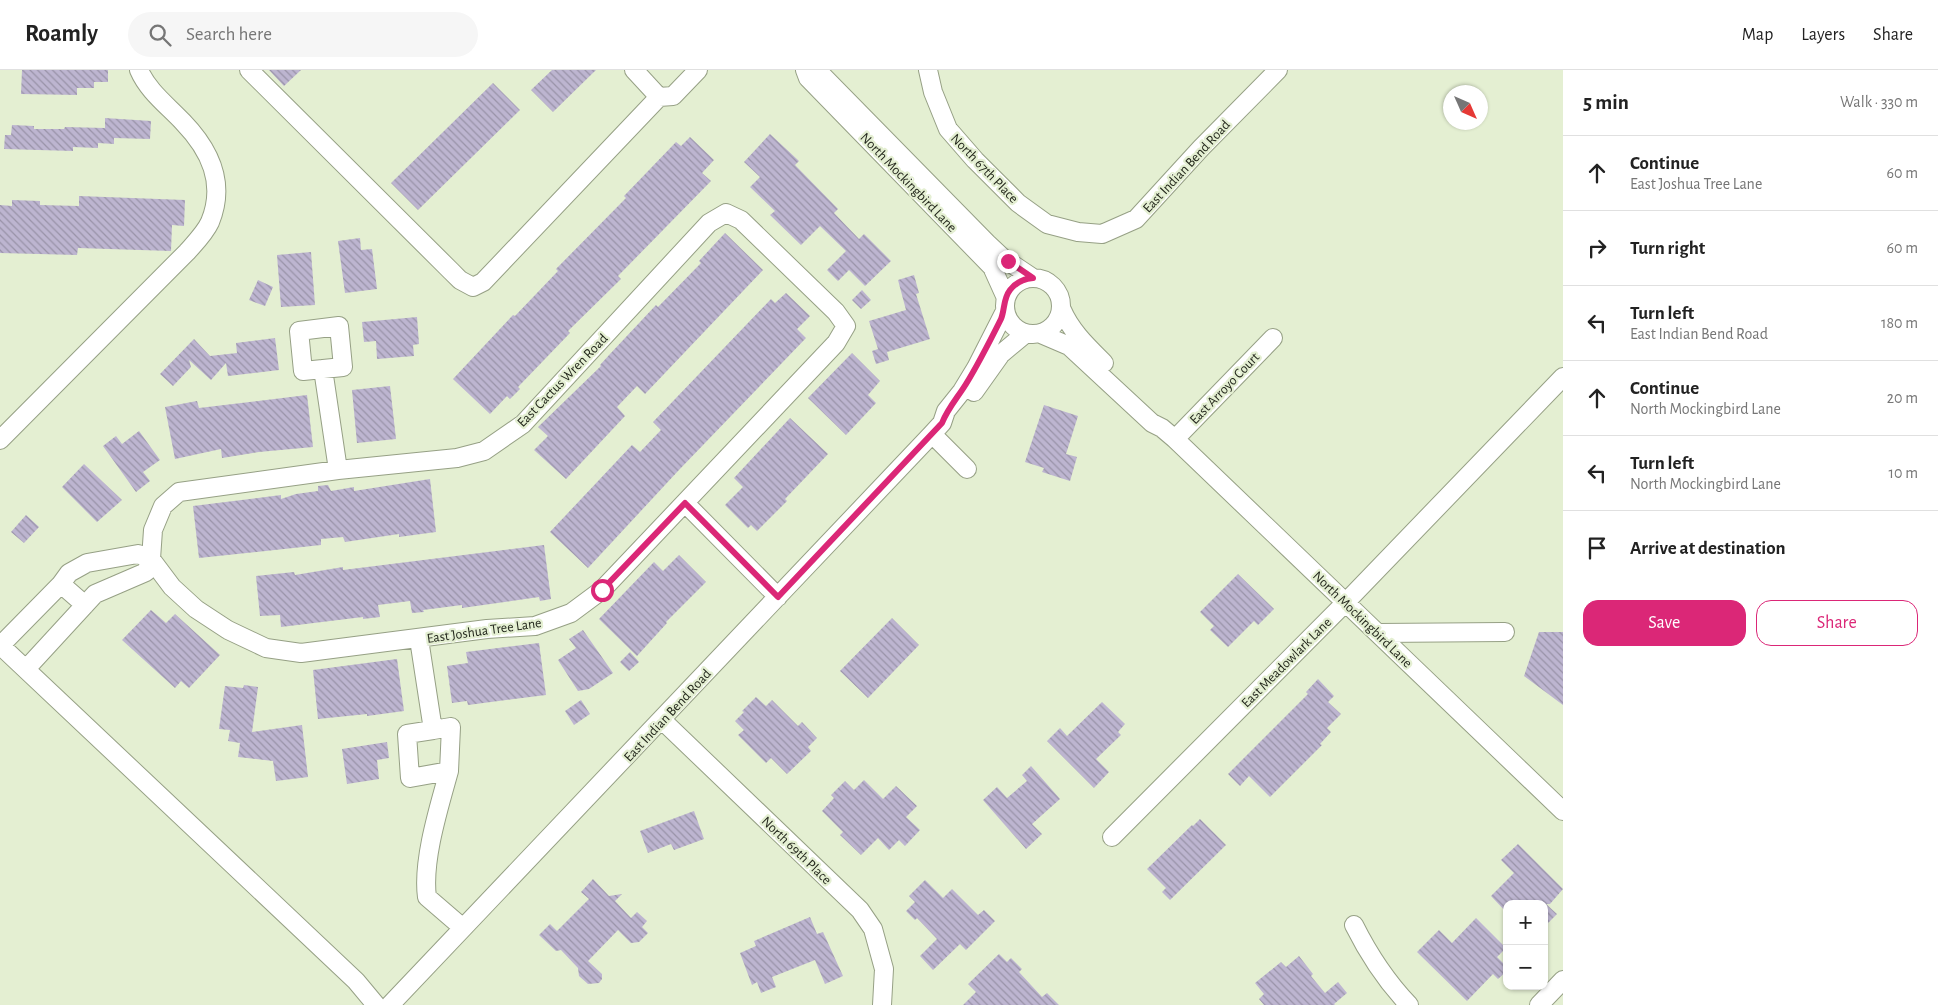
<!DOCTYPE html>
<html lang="en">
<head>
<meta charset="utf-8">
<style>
	body { margin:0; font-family:"Alegreya Sans",sans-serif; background:#f6f6f6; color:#222 }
	.controls { position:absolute; right:15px; bottom:15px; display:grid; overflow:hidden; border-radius:10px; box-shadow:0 1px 4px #0004 }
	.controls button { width:45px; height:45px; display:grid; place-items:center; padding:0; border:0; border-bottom:1px solid #e0e0e0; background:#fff; color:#222; font:25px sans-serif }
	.compass { position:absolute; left:1443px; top:15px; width:45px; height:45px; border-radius:50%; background:#fff; box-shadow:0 1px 4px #0004; rotate:135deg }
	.stop { position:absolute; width:15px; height:15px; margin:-11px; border:4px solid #db2777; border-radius:50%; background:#fff }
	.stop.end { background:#db2777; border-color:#fff; box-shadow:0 1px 5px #0008 }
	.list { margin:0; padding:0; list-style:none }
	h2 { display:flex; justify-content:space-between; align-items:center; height:65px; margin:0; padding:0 20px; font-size:21px }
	h2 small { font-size:16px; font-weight:400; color:#767676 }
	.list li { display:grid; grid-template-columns:32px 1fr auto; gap:15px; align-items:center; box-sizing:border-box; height:75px; padding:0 20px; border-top:1px solid #e0e0e0 }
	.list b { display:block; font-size:19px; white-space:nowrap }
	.list p { margin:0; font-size:16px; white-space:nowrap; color:#767676 }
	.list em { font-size:16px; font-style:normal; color:#767676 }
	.actions { display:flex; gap:10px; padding:15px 20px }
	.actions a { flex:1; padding:11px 0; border:1px solid #db2777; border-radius:15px; text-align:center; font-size:18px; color:#db2777 }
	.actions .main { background:#db2777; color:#fff }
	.icon { flex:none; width:28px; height:28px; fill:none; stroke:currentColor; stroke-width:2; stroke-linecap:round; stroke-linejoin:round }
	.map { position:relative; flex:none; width:1563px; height:935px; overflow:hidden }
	header { display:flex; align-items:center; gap:30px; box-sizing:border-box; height:70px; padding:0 25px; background:#fff; border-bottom:1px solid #e0e0e0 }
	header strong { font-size:24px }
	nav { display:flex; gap:28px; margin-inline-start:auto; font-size:18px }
	.search { width:350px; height:45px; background:#f6f6f6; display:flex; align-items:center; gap:12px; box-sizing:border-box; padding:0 18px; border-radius:28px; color:#767676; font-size:19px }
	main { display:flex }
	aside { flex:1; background:#fff }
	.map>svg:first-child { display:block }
	.building { fill:url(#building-back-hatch) }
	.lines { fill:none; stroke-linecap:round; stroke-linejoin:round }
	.minor-casing { stroke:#96a085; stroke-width:20 }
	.minor { stroke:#fff; stroke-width:18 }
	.route { stroke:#db2777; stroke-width:6 }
	.labels { text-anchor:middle; stroke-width:4.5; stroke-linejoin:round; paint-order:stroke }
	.street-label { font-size:14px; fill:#23271c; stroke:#e4efd2 }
</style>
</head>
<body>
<header>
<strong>Roamly</strong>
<div class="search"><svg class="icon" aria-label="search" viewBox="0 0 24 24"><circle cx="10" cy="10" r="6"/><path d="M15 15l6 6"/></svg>Search here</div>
<nav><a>Map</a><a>Layers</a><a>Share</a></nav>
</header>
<main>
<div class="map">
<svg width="1563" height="935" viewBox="0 0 1563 935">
	<defs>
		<pattern id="building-back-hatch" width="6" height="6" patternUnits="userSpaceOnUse" patternTransform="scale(1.25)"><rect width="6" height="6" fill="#bdb5d0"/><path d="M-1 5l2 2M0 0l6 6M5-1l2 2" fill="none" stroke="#9993a8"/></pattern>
	</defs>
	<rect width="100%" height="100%" fill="#e4efd2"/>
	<path class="building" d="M22,0H108V12H94V18H77V25L21,24Z
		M269,0H301L284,16Z
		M552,0H596L553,42L531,20Z
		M493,13L520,40L418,140L391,113Z
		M105,48L151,51L150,69L114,68V74L98,73V78L73,77V81L4,79L5,65H11L12,55L34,56V59H64L65,57L105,58Z
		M770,64L799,91L795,95L838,139L834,143L859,169L864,164L891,191L865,216L849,200L838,211L827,200L846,181L820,156L801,175L770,145L775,141L750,117L760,107L744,92Z
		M690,67L714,90L702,103L711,111L618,206L621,209L568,261L570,263L518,317L520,319L510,329L507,326L490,344L453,309L513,245L515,246L558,201L556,199L626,128L624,126L676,72L681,76Z
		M79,126L185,130L184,156L172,155L171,181L78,178L77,185L0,183V135L12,136V130L40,131V135L79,136Z
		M725,163L763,200L645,324L637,316L617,337L625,346L566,409L534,380L548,366L538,357L601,296L600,295L610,284L656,235L658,237L701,193L699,191Z
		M360,168L361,180L372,179L377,219L345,223L338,171Z
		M311,182L315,235L281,237L277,185Z
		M914,205L919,223L916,224L930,269L887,282L889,290L876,294L872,281L878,279L869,251L906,240L898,210Z
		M258,210L273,217L265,236L249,230Z
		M862,220L871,230L861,239L852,230Z
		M786,223L810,246L797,259L806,268L678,401L588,498L550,462L632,375L640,382L661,360L653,352L771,229L775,233Z
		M417,247L419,274L413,275L414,286L377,289L376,271L364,272L362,252Z
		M275,268L279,300L228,306L226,293L211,310L189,290L191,297L173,316L160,304L194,269L210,286L237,283L236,273Z
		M852,283L880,311L868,325L876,333L846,365L808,328Z
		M390,316L396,369L357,373L352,320Z
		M307,325L313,377L259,382L222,388L221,379L175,389L165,337L197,331L199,338Z
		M1044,335L1078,346L1066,384L1077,387L1070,411L1042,402L1044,398L1025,392Z
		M790,348L828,384L785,429L787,431L757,461L751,455L748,458L725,435L743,417L734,408Z
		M139,361L160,390L143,402L150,411L136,422L103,376L116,366L122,374Z
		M84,394L122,430L97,452L62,417Z
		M430,409L436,462L399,467V464L345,472L343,467L321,469V475L199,488L193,436L281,425V429L296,424L318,421V416L328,415L331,421L354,417V421Z
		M26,445L39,457L24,473L11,462Z
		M544,475L551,529L540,531L539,527L462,538V535L423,540L424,542L412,543L410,531L378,535L380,547L363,549V547L281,557L280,545L260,546L256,506L294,502L295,505L343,497V500Z
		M679,485L706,512L666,552L667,553L637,586L599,549L654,492L663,501Z
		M1238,504L1274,539L1258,555L1254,551L1228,577L1210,560L1214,556L1200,542Z
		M151,540L166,553L175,544L220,585L189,618L181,611L175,618L122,570Z
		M892,548L919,575L868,628L840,601Z
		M583,560L613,603L589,619L578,621L558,590L576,578L569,569Z
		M1539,562H1563V635L1524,606Z
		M539,573L546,625L468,635L467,631L452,633L447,596L468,593L466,582Z
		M630,582L639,592L629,601L620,592Z
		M397,589L404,641L367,646V644L318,649L313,600Z
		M1318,609L1334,626L1328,632L1341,644L1327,658L1331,662L1320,674L1322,675L1270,727L1249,706L1240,716L1228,704L1308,624L1306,622Z
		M244,615L258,617L252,662L302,655L308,707L276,711L273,691L238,687L240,673L228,671L230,660L219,659L225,616L243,618Z
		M756,627L766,636L772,630L798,656L802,652L817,668L808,677L811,681L787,704L771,688L766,693L738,665L744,660L735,651L744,642L742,641Z
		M581,630L590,644L574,655L565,641Z
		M1102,632L1125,654L1118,662L1121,665L1096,689L1109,702L1094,718L1047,671L1060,658L1067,666Z
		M387,672L389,688L377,690L379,709L347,714L342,679Z
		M1031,696L1060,729L1032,754L1042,764L1026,779L983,730L997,717L1007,728L1027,711L1022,705Z
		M864,710L883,729L896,716L917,736L906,747L920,760L905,776L899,770L889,780L878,768L861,785L840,765L843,762L822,741L834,728L831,725L845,711L854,720Z
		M694,741L704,769L674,780L671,774L648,783L640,761Z
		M1200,749L1226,775L1170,830L1162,822L1166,818L1147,799L1192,755L1193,756Z
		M1518,774L1563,819L1550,834H1546L1557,844L1544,857V834H1507V843L1491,826L1514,803L1501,790Z
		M593,809L609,826L622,824L615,831L631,848L637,842L647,851L642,857L648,863L639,872L631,873L618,860L588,891L602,904V909L599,913L588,914L579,906L578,898L561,880L556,881L539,865L550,854L557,861L589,829L581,822Z
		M925,810L943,828L952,819L978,845L984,840L995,851L966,880L960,874L933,900L920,886L937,869L917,848L915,850L906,841L915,832L909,826Z
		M810,847L817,864L823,862L843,906L825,914L815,890L772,907L776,917L761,923L757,912L752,915L740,883L756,876L754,871Z
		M1476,848L1506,878L1497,887L1507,897V901L1498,909L1493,904L1467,931L1417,882L1439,860L1452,873Z
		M999,884L1007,892L1011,888L1022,899L1019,902L1042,927L1047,923L1059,935H963L976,922L968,914Z
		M1299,886L1313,904L1311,906L1325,923L1338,912L1347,923L1334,934L1335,935H1264L1259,929L1264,924L1255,913L1281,892L1286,897Z"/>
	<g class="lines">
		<g class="minor-casing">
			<path id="minor" d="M249,0L451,201L460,210L473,217L483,212L659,27L634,0
				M805,0L808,8L992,197L1006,228
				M817,0L987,173L1003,188L1033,208
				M928,0L933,22L948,59L975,90L1018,133L1047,154L1078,162L1102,164L1136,149L1201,78L1278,0
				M659,27L673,26L698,0
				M726,143L741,150L836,242L846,256L836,273L602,520L571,543L535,556L487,559L301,583L266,578L228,560L196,539L172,517L151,489L153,460L163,436L179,422L338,400L457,388L484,381L523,354L709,153Z
				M1005 236a28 28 0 1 1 56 0a28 28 0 1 1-56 0Z
				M1062,240C1071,261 1087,276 1104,293
				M339,256L343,297L303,301L299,261Z
				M1041,264L1069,276L1152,353L1162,358L1175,369L1563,741
				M323,299L338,400
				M974,322L1001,284L1025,264
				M932,364L967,399
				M1175,369L1273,268
				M0,370L187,182C195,173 205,163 210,152C226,113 210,80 183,52C167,35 148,21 139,0
				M685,433L778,527
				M61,514L85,535
				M1378,563L1505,562
				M419,569L433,660L407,664L410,708L449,701L451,657L433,660
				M0,575L356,911L376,935
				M1,575L61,514L69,503L87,493L138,484L151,489L146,502L95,524L26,599
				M662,650L860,840L873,859L884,899L882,935
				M449,701C439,737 422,791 427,827L463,858
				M1112,767L1346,532L1563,307
				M1354,855C1369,885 1386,911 1409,935
				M390,935L932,364L942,353L946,341L962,321L976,298L1005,241
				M1539,935L1563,910"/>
		</g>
		<use href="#minor" class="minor"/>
	</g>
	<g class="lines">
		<path class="route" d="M602,520L685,433L778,527L942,353C948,338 958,327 966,314C979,293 990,271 1001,249C1005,239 1003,229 1010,220C1016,212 1023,209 1033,208L1008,191"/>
	</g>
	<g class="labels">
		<g class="street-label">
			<text transform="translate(1186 96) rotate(-47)" y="5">East Indian Bend Road</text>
			<text transform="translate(985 98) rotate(46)" y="5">North 67th Place</text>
			<text transform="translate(909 112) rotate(46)" y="5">North Mockingbird Lane</text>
			<text transform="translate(562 310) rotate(-46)" y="5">East Cactus Wren Road</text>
			<text transform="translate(1224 318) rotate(-46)" y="5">East Arroyo Court</text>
			<text transform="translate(1363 549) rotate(44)" y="5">North Mockingbird Lane</text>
			<text transform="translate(484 560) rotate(-8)" y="5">East Joshua Tree Lane</text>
			<text transform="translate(1286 592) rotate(-45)" y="5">East Meadowlark Lane</text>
			<text transform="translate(667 645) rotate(-47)" y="5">East Indian Bend Road</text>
			<text transform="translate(797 780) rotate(44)" y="5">North 69th Place</text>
		</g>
	</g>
</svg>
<div class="controls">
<button>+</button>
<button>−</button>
</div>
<svg class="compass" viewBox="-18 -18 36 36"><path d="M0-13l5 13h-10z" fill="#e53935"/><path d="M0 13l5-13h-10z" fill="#767676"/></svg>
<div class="stop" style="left:602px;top:520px"></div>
<div class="stop end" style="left:1008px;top:191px"></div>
</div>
<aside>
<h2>5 min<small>Walk · 330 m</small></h2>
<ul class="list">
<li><svg class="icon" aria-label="ahead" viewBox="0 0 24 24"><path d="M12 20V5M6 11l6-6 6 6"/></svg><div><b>Continue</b><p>East Joshua Tree Lane</p></div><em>60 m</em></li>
<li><svg class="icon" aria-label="right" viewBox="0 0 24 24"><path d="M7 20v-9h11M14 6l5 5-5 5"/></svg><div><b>Turn right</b></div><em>60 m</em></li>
<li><svg class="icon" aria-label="left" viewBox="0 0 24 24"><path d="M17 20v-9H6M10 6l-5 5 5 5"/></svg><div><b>Turn left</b><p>East Indian Bend Road</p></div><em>180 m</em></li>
<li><svg class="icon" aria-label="ahead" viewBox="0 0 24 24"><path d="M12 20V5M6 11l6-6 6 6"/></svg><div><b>Continue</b><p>North Mockingbird Lane</p></div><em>20 m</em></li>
<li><svg class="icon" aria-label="left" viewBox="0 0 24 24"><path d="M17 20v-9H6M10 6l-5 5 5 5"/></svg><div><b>Turn left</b><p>North Mockingbird Lane</p></div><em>10 m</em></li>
<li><svg class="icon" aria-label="arrive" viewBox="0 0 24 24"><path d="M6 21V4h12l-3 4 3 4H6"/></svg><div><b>Arrive at destination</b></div></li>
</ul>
<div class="actions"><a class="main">Save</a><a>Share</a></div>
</aside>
</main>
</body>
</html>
